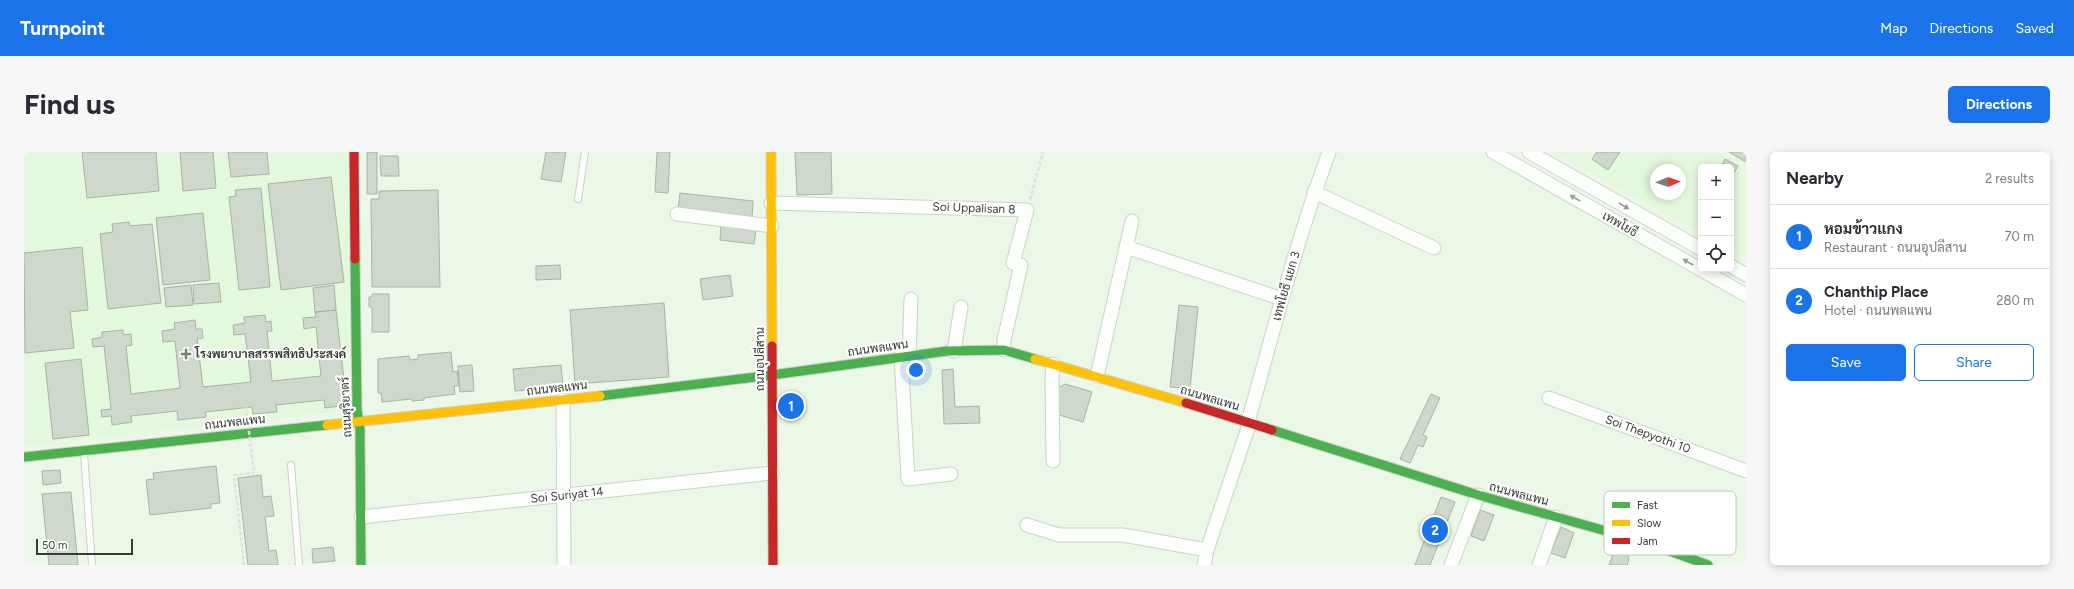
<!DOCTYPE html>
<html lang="en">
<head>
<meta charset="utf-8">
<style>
	body { margin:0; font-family:Figtree,Sarabun,sans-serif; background:#f7f7f7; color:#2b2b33 }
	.controls { position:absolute; right:12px; top:12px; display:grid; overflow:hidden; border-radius:6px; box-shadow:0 2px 10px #0003 }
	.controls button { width:36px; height:36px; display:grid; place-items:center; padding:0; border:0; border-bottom:1px solid #e1e1e2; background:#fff; color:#2b2b33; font:20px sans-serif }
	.compass { position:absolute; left:1626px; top:12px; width:36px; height:36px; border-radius:50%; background:#fff; box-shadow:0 2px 10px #0003; rotate:88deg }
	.scale { position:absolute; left:12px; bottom:10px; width:97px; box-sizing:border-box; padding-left:4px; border:2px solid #353d32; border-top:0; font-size:11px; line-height:14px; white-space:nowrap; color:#353d32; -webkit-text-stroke:3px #fff; paint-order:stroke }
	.you { position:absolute; left:892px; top:218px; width:14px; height:14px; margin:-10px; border:3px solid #fff; border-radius:50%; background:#1a73e8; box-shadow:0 0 0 6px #1a73e833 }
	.badge { display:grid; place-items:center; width:26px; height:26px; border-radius:50%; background:#1a73e8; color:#fff; font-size:13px; font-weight:700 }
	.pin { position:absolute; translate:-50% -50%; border:2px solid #fff; box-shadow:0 1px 4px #0006 }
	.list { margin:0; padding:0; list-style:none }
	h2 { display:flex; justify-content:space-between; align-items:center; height:52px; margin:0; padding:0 16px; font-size:17px }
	h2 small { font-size:13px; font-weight:400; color:#7c7c81 }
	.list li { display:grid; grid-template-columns:26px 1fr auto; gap:12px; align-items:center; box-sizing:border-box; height:64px; padding:0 16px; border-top:1px solid #e1e1e2 }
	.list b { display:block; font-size:15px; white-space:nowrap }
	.list p { margin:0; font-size:13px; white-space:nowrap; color:#7c7c81 }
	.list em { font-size:13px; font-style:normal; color:#7c7c81 }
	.actions { display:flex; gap:8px; padding:12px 16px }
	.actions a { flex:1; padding:9px 0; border:1px solid #1a73e8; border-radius:6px; text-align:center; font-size:14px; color:#1a73e8 }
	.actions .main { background:#1a73e8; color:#fff }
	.icon { flex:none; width:22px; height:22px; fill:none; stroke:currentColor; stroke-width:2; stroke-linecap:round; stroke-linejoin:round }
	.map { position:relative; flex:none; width:1722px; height:413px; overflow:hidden; border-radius:6px }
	header { display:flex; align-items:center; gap:24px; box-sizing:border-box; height:56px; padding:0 20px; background:#1a73e8; color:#fff }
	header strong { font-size:19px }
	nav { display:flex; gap:22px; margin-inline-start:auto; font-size:14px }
	.intro { display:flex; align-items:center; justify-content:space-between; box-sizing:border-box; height:96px; padding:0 24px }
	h1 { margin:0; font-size:28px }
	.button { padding:10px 18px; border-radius:6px; background:#1a73e8; color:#fff; font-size:14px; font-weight:700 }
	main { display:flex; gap:24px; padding:0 24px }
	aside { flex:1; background:#fff; border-radius:6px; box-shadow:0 2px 10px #0003 }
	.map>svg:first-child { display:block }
	.built { fill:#e4f8dd; fill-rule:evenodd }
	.building { fill:#cfd8cc; stroke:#a9b3a6 }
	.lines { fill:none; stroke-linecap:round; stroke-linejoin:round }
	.lane-casing { stroke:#cad3c7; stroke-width:8 }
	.street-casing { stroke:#cad3c7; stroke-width:15 }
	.fast-casing { stroke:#cad3c7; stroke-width:11 }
	.slow-casing { stroke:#cad3c7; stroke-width:11 }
	.jam-casing { stroke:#cad3c7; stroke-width:11 }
	.path { stroke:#dee2de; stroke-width:2.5; stroke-dasharray:4 2; stroke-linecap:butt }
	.lane { stroke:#fcfefb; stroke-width:6 }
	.street { stroke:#fcfefb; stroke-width:13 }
	.fast { stroke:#4caf50; stroke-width:9 }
	.slow { stroke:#ffc107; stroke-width:9 }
	.jam { stroke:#c62828; stroke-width:9 }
	.path-bridge { stroke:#dee2de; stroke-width:2.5; stroke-dasharray:4 2; stroke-linecap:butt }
	.oneway { fill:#989e96 }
	.poi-dot { fill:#757e71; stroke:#fff; stroke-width:1.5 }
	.labels { text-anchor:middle; stroke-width:4; stroke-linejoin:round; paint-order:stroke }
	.street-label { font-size:12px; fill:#353d32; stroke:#fff }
	.poi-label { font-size:12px; font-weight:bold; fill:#353d32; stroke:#fff; text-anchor:start }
	.key { fill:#fff; stroke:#c2c5c2; stroke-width:1 }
	.key-label { font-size:11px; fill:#353d32 }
</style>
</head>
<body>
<header>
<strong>Turnpoint</strong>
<nav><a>Map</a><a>Directions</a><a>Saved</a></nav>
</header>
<div class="intro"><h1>Find us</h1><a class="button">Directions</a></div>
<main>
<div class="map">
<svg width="1722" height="413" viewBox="0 0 1722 413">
	<rect width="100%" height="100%" fill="#ecf8e7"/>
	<path class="built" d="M0,0H323L325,258L0,293Z
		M1529,0H1722V107L1707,99V15H1677V82ZM1632,18H1656V42H1632Z"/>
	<path class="building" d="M58,0H132L135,39L63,46Z
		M156,0H189L192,36L159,39Z
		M204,0H243L245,22L207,25Z
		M343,0H353V42H343Z
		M522,0H542L537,30L517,27Z
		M633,0H646L644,41L631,40Z
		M771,0H807L808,42L773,43Z
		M1573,0H1596L1584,18L1568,7Z
		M1705,0H1722V10Z
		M356,4H374L375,24H357Z
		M1701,7L1714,14L1707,26V15H1697Z
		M307,25L320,130L257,138L244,32Z
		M237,36L246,135L215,138L205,45L212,44L211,38Z
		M414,38L416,135H348L347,47H355V39Z
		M656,41L729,49L728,67L654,58Z
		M179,61L186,128L139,133L132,66Z
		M105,70L106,74L128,72L137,151L84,157L76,82L89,80L88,72Z
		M697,72L732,77L730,92L696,88Z
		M58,95L64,158L46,160L50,196L1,201L0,101Z
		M536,113L537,127L512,128V114Z
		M706,123L709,144L679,148L676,127Z
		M195,131L197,150L170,152L169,133Z
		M167,133L169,153L142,155L140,136Z
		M310,133L312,158L291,160L289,136Z
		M348,142H365V180H348V155H345V145H348Z
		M640,151L645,225L551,232L546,158Z
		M1155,153L1174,155L1166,237L1146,235Z
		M312,158L323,253L301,256L300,248L252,253L253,260L229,262L228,255L181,260L182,265L154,268L153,259L107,264L108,270L88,273L87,264L78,265L77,258L87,257L80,194L69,195L68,187L78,185V180L99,178V183L107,182L108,193L102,194L107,242L156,236L151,189L139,190L138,179L151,177L150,171L171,168L172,177H178L179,186L173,187L179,235L227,230L221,182L210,183L209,173L221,171L220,165L241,163L242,170L247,169L248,179H243L248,229L297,224L292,175L280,177L279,166L292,165L291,160Z
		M427,200L429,220L433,219L435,234H430L431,242L400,246V248L388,249V247L358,250L357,241H354V207L385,204L386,208L394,207V203Z
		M57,207L65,283L29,287L21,211Z
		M448,213L450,239L436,240L434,214Z
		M537,213L539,235L491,239L489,217Z
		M929,217L931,255L955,254L956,271L920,272L918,218Z
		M1041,232L1068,240L1059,270L1035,263L1034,236Z
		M1407,242L1416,246L1399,283L1403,285L1399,295L1394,293L1386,311L1376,307Z
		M192,314L196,351L187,352V356L126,363L122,328L130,327L129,321Z
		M36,318L37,331L19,333L18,319Z
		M237,323L239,345L247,344L250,364L241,365L245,399L252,398L254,413H224L214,326Z
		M47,340L54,413H25L18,342Z
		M1417,345L1431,350L1406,413H1391Z
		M1456,358L1470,363L1460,389L1447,384Z
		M1537,375L1550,381L1541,406L1527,401Z
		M309,395L311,409L289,411L288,397Z
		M1591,397L1603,401L1605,407L1603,413H1585Z"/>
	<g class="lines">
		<g class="lane-casing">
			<path id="lane" d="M554,47L561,0
				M60,301L68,413
				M267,313L275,413"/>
		</g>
		<g class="street-casing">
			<path id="street" d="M1469,0L1722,143
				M1505,0L1677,97
				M1290,40L1410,96
				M747,51L1003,58L989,111L997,113L980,188V198
				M653,62L748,74
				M1102,95L1258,147
				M1707,114L1722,123
				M930,199L937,155
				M885,203L887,147
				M877,204L884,327L927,322
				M1073,224L1108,69
				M1525,246L1722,319
				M539,248L540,413
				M1224,270C1249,179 1273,88 1305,0
				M1029,309L1028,224L1029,212
				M337,365L748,321
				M1003,373L1035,383H1099L1183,398
				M1180,413L1183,398L1226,270
				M1427,413L1454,343
				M1515,413L1532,365"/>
		</g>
		<g class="fast-casing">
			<path id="fast" d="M331,107L333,258L336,277L337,413
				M576,244L748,223L923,199L980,198L1011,207
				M1248,278L1454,343L1621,390L1684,413
				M0,305L303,273"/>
		</g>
		<g class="slow-casing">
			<path id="slow" d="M747,0L748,194
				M1011,207L1162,251
				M303,273L576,244"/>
		</g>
		<g class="jam-casing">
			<path id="jam" d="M330,0L331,107
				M748,194L749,413
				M1162,251L1248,278"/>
		</g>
		<path class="path" d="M1006,48L1019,0
			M220,413L210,323L230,321"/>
		<use href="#lane" class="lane"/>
		<use href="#street" class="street"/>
		<use href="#fast" class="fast"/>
		<use href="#slow" class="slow"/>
		<use href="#jam" class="jam"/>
		<path class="path-bridge" d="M222,255L230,321"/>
	</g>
	<defs><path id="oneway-solid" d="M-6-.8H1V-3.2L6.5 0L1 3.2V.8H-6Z"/></defs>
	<g class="oneway">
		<use href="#oneway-solid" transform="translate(1551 46) rotate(-150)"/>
		<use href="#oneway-solid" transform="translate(1600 54) rotate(30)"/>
		<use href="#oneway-solid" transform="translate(1664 110) rotate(-150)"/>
	</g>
	<path class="poi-dot" d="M160 196h4v4h4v4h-4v4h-4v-4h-4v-4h4z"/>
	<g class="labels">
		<g class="street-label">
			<text transform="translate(950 56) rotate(2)" y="4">Soi Uppalisan 8</text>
			<text transform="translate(1596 72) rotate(30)" y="4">เทพโยธี</text>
			<text transform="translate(1262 134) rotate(-74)" y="4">เทพโยธี แยก 3</text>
			<text transform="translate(854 196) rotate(-8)" y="4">ถนนพลแพน</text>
			<text transform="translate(736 207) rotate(-90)" y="4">ถนนอุปลีสาน</text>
			<text transform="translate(533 236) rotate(-6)" y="4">ถนนพลแพน</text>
			<text transform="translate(1186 246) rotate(17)" y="4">ถนนพลแพน</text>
			<text transform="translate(322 255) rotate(-93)" y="4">ถนนสุริยาตร์</text>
			<text transform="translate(211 270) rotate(-6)" y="4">ถนนพลแพน</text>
			<text transform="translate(1624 282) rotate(20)" y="4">Soi Thepyothi 10</text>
			<text transform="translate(1495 342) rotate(15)" y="4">ถนนพลแพน</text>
			<text transform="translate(543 343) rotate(-6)" y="4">Soi Suriyat 14</text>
		</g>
		<g class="poi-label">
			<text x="171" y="206">โรงพยาบาลสรรพสิทธิประสงค์</text>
		</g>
	</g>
	<rect x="1580" y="339" width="132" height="64" rx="6" class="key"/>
	<rect x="1588" y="350" width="18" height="6" fill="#4caf50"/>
	<rect x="1588" y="368" width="18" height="6" fill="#ffc107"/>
	<rect x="1588" y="386" width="18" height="6" fill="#c62828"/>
	<g class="key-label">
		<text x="1613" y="357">Fast</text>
		<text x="1613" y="375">Slow</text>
		<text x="1613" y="393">Jam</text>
	</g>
</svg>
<div class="controls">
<button>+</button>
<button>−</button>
<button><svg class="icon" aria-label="locate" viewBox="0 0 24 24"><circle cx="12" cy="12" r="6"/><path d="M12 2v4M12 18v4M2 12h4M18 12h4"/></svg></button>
</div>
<svg class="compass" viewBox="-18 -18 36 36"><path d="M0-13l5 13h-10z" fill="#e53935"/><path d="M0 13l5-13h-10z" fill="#7c7c81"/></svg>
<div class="scale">50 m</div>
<div class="you"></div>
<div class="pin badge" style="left:767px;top:254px">1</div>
<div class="pin badge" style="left:1411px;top:378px">2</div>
</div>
<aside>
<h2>Nearby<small>2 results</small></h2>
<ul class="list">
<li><span class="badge">1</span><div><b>หอมข้าวแกง</b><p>Restaurant · ถนนอุปลีสาน</p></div><em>70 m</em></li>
<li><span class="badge">2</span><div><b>Chanthip Place</b><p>Hotel · ถนนพลแพน</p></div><em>280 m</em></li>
</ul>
<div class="actions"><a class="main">Save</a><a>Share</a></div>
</aside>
</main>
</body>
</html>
